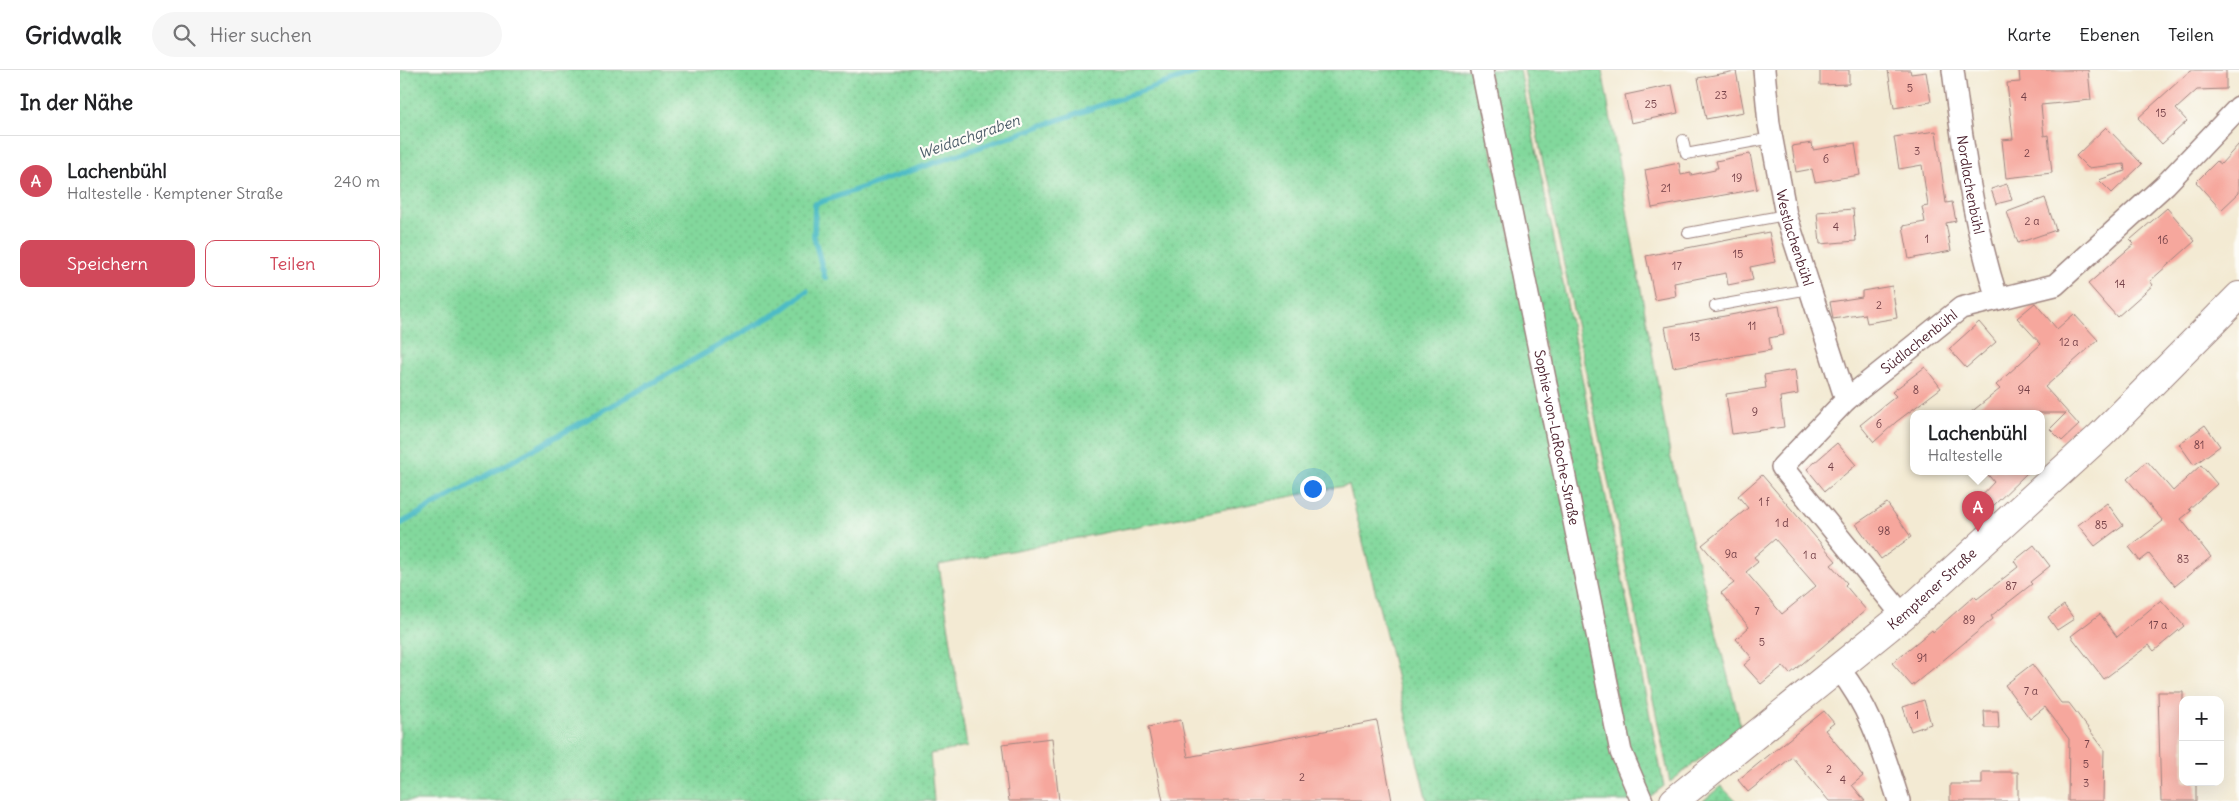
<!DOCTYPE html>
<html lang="de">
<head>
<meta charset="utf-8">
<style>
	body { margin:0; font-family:Delius,sans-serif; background:#f6f6f6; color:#202124 }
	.controls { position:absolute; right:15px; bottom:15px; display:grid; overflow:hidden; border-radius:10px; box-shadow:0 5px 20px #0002 }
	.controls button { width:45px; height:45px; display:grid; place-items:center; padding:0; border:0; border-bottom:1px solid #e0e0e0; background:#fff; color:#202124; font:25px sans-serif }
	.you { position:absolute; left:912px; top:418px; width:18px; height:18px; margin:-12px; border:4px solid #fff; border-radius:50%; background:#1a73e8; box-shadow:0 0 0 8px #1a73e833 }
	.badge { display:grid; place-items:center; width:32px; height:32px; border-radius:50%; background:#d1495b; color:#fff; font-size:16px; font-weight:700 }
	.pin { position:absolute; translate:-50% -41px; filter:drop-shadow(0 1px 2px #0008) }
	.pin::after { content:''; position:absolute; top:26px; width:18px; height:15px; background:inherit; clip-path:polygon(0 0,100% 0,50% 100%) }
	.popup { position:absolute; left:1510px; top:340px; width:135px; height:65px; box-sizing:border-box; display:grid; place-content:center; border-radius:10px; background:#fff; filter:drop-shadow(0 1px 4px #0005); font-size:16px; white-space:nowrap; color:#757577 }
	.popup b { font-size:19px; color:#202124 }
	.popup::after { content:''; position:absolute; left:50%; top:100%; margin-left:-10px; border:10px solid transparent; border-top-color:#fff }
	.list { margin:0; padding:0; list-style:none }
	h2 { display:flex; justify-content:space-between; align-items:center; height:65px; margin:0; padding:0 20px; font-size:21px }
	h2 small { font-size:16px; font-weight:400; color:#757577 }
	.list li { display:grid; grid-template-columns:32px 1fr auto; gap:15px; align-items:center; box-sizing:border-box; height:90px; padding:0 20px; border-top:1px solid #e0e0e0 }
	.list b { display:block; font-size:19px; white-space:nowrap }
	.list p { margin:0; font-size:16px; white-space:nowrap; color:#757577 }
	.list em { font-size:16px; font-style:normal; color:#757577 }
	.actions { display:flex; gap:10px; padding:15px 20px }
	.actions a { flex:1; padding:11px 0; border:1px solid #d1495b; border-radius:10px; text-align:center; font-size:18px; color:#d1495b }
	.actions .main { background:#d1495b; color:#fff }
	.icon { flex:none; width:28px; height:28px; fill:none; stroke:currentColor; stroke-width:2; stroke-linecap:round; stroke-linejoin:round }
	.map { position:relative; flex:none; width:1839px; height:731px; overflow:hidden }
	header { display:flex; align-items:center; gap:30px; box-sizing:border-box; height:70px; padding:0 25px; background:#fff; border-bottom:1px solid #e0e0e0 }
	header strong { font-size:24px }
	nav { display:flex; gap:28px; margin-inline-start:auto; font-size:18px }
	.search { width:350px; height:45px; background:#f6f6f6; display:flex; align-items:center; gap:12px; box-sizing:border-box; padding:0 18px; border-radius:28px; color:#757577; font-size:19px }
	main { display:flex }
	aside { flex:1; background:#fff }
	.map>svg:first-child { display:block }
	.grass { fill:url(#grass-dots); stroke:#667c64 }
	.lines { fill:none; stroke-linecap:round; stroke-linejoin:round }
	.stream { stroke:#4ebbc6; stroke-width:5.5 }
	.building { fill:#f6a79d; fill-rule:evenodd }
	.lane-casing { stroke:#9e847f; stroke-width:12 }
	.street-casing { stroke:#9e847f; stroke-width:24 }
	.secondary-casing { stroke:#9e847f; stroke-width:30 }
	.lane { stroke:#fff; stroke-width:10 }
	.street { stroke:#fff; stroke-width:21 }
	.secondary { stroke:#fff; stroke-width:28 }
	.labels { text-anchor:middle; stroke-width:4.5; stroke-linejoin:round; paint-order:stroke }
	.number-label { font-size:11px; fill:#754148 }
	.street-label { font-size:14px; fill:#4a1f2b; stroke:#fdfcf7 }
	.water-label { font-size:15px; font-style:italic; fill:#4c5d69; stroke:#fdfcf7 }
</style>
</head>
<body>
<header>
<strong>Gridwalk</strong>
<div class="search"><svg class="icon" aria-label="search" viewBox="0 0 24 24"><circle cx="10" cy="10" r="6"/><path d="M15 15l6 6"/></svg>Hier suchen</div>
<nav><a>Karte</a><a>Ebenen</a><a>Teilen</a></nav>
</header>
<main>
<aside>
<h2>In der Nähe<small></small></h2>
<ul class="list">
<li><span class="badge">A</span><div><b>Lachenbühl</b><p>Haltestelle · Kemptener Straße</p></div><em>240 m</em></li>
</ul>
<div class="actions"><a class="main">Speichern</a><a>Teilen</a></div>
</aside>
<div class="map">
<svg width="1839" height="731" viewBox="0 0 1839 731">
	<defs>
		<pattern id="grass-dots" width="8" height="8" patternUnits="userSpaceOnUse" patternTransform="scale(1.25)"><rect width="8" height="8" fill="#82d89c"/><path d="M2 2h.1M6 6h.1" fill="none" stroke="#72b987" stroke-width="1.8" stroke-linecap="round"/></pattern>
	</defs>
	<rect width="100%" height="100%" fill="#fdfcf7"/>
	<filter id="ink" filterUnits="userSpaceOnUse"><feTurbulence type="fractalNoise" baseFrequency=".02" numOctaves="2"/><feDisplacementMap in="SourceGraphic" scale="10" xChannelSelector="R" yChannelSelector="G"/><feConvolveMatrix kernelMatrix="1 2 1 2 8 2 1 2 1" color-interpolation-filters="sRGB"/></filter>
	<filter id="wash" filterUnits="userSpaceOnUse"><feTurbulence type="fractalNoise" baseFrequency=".0096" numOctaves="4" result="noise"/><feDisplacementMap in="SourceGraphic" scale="20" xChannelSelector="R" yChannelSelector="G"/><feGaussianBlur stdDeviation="1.12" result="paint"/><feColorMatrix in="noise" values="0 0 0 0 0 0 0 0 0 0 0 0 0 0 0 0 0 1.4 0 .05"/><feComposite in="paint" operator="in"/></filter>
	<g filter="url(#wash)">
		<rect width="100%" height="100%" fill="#f3ead3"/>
		<path class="grass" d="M0,0H1074L1235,731H1027L949,415L539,495L567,677L530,684L534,731H0Z
			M1088,0H1120L1264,716L1247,729L1227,681Z
			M1124,0H1202L1271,389L1341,657L1270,712Z
			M1321,716L1336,731H1303Z"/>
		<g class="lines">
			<path class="stream" d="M425,208L414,167L415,134L803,0
				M0,454L379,242L407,221"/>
		</g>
		<g id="blocks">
			<path class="building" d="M1420,0H1449V14L1420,15Z
				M1488,0H1510L1511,4L1526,2L1531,32L1494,38Z
				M1619,0H1688L1691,30L1641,35L1644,66L1648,65L1652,103L1606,108L1602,70L1613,69L1607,13L1620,12Z
				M1791,0H1826V19L1797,20L1776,39L1787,51L1762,74L1738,48Z
				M1336,1L1344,42L1306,49L1298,8Z
				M1272,15L1278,43L1231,53L1225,25Z
				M1706,57L1742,94L1712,123L1699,110L1725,101L1724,94L1688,98L1676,86Z
				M1536,61L1546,133L1552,132L1556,151L1546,153L1551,181L1509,189L1503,156L1525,152L1522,137L1528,136L1522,95L1499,99L1494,67Z
				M1412,73L1413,80L1455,73L1460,105L1415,112L1412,99L1396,102L1392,76Z
				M1839,74V123L1821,140L1796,112L1817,91L1821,94Z
				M1350,84L1357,119L1252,138L1245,100L1279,93L1281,105L1291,103V105L1315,100V98H1318L1316,91Z
				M1607,114L1612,130L1596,134L1591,119Z
				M1645,128L1656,160L1618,173L1607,142Z
				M1767,138L1795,171L1750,211L1753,215L1717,247L1688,214L1734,174L1730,170Z
				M1453,139L1456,171L1420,174L1417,142Z
				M1369,162L1375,192L1350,197L1353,210L1328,215L1326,203L1274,213L1276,226L1255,230L1246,186Z
				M1492,216L1497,248L1467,253L1465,244L1433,249L1430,232L1462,227V221Z
				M1635,233L1657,259L1674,244L1698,270L1645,317L1679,355L1662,371L1650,359L1666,343H1570L1600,319L1596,315L1641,274L1617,248Z
				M1379,236L1384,265L1369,268L1371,280L1273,297L1265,257Z
				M1579,252L1596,272L1566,298L1549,279Z
				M1525,297L1541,318L1496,352L1474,372L1460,355L1496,326L1492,322Z
				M1395,300L1398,324L1380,327L1384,357L1332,364L1326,324L1366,318L1364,305Z
				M1805,355L1820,376L1794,395L1779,374Z
				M1437,373L1456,395L1425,421L1407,399Z
				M1747,391L1773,421L1801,395L1817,414L1789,439L1791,441L1781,449L1811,487L1775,516L1749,484L1740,491L1729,477L1763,451L1727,409Z
				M1585,401H1629L1591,438L1580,427L1594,412Z
				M1362,405L1436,491L1431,495L1447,513L1445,515L1466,540L1390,604L1383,596L1361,614L1344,595L1352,588L1336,569L1349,557L1321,523L1334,513L1302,475L1348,438L1338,426ZM1375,469L1416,516L1382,544L1346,502L1358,492L1354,487Z
				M1487,433L1511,467L1481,489L1456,454Z
				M1707,433L1723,455L1695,476L1678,455Z
				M1634,475L1650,496L1630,512L1632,514L1591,546L1593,549L1512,616L1492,593L1532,560L1533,562L1574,526L1577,529L1618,497L1614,491Z
				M1761,530L1784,556L1754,581L1749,575L1704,609L1671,566L1700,544L1717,567Z
				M1664,535L1674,549L1657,560L1648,547Z
				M1632,594L1661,633H1669L1704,679L1703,731H1668L1669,669L1645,637L1630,649L1605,615Z
				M1758,622H1783V712H1796V731H1761Z
				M1524,630L1531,654L1511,661L1503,637Z
				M1424,641L1434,653L1425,660L1463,706L1452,715L1465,731H1429L1392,687L1348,722L1338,710Z
				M1584,641H1598L1599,658H1585Z
				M781,650L788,687L977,651L992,731H763L748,657Z
				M652,668L659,731H609L602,674Z
				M1582,702H1618V731H1550V714H1582Z"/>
		</g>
	</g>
	<g filter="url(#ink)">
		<use href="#blocks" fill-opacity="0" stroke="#9e847f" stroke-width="1"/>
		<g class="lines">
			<g class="lane-casing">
				<path id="lane" d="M1283,70L1286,84L1372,68
					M1288,163L1386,145
					M1315,236L1409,219"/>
			</g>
			<g class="street-casing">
				<g id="street">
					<path id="s1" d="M1082,0L1221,682L1242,731"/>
					<path id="s2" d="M1364,0L1369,54L1386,145L1446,330"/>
					<path id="s3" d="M1553,0C1563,77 1573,154 1597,228"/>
					<path id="s4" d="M1505,544L1495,536L1382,397L1446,330L1561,238L1655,215L1766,114L1839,37"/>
					<path d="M1439,599C1472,640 1483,682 1499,731"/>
				</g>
			</g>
			<g class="secondary-casing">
				<g id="secondary">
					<path id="s5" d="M1274,731L1505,544L1701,365L1839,226"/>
				</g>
			</g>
			<use href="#lane" class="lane"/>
			<use href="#street" class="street"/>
			<use href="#secondary" class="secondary"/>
		</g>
	</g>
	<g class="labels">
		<g class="number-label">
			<text x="1510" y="22">5</text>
			<text x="1321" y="29">23</text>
			<text x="1624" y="31">4</text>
			<text x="1251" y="38">25</text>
			<text x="1761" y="47">15</text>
			<text x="1517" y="85">3</text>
			<text x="1627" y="87">2</text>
			<text x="1426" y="93">6</text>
			<text x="1337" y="112">19</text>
			<text x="1266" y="122">21</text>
			<text x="1632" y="155">2 a</text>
			<text x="1436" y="161">4</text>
			<text x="1527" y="173">1</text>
			<text x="1763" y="174">16</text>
			<text x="1338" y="188">15</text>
			<text x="1277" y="200">17</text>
			<text x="1720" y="218">14</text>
			<text x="1479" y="239">2</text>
			<text x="1352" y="260">11</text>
			<text x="1295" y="271">13</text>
			<text x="1669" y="276">12 a</text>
			<text x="1516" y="324">8</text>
			<text x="1624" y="324">94</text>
			<text x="1355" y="346">9</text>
			<text x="1479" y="358">6</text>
			<text x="1799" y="379">81</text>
			<text x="1431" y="401">4</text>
			<text x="1364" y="436">1 f</text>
			<text x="1382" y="457">1 d</text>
			<text x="1701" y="459">85</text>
			<text x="1484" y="465">98</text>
			<text x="1331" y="488">9a</text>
			<text x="1410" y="489">1 a</text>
			<text x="1783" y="493">83</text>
			<text x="1611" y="520">87</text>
			<text x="1357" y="545">7</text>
			<text x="1569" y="554">89</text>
			<text x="1758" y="559">17 a</text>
			<text x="1362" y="576">5</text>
			<text x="1522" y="592">91</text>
			<text x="1631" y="625">7 a</text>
			<text x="1517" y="649">1</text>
			<text x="1687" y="678">7</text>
			<text x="1686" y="698">5</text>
			<text x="1429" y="703">2</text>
			<text x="902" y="711">2</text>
			<text x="1443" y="714">4</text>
			<text x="1686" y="717">3</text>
		</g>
		<g class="street-label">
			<text dy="5" stroke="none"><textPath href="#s3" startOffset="116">Nordlachenbühl</textPath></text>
			<text dy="5" stroke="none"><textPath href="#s2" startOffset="171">Westlachenbühl</textPath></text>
			<text dy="5" stroke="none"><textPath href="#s4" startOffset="378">Südlachenbühl</textPath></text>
			<text dy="5" stroke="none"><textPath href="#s1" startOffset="375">Sophie-von-LaRoche-Straße</textPath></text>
			<text dy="5" stroke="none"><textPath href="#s5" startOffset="334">Kemptener Straße</textPath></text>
		</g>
		<g class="water-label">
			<text transform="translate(569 67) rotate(-19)" y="5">Weidachgraben</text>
		</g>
	</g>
</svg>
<div class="controls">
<button>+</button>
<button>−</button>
</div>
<div class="you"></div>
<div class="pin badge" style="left:1578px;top:462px">A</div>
<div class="popup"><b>Lachenbühl</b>Haltestelle</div>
</div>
</main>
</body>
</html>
